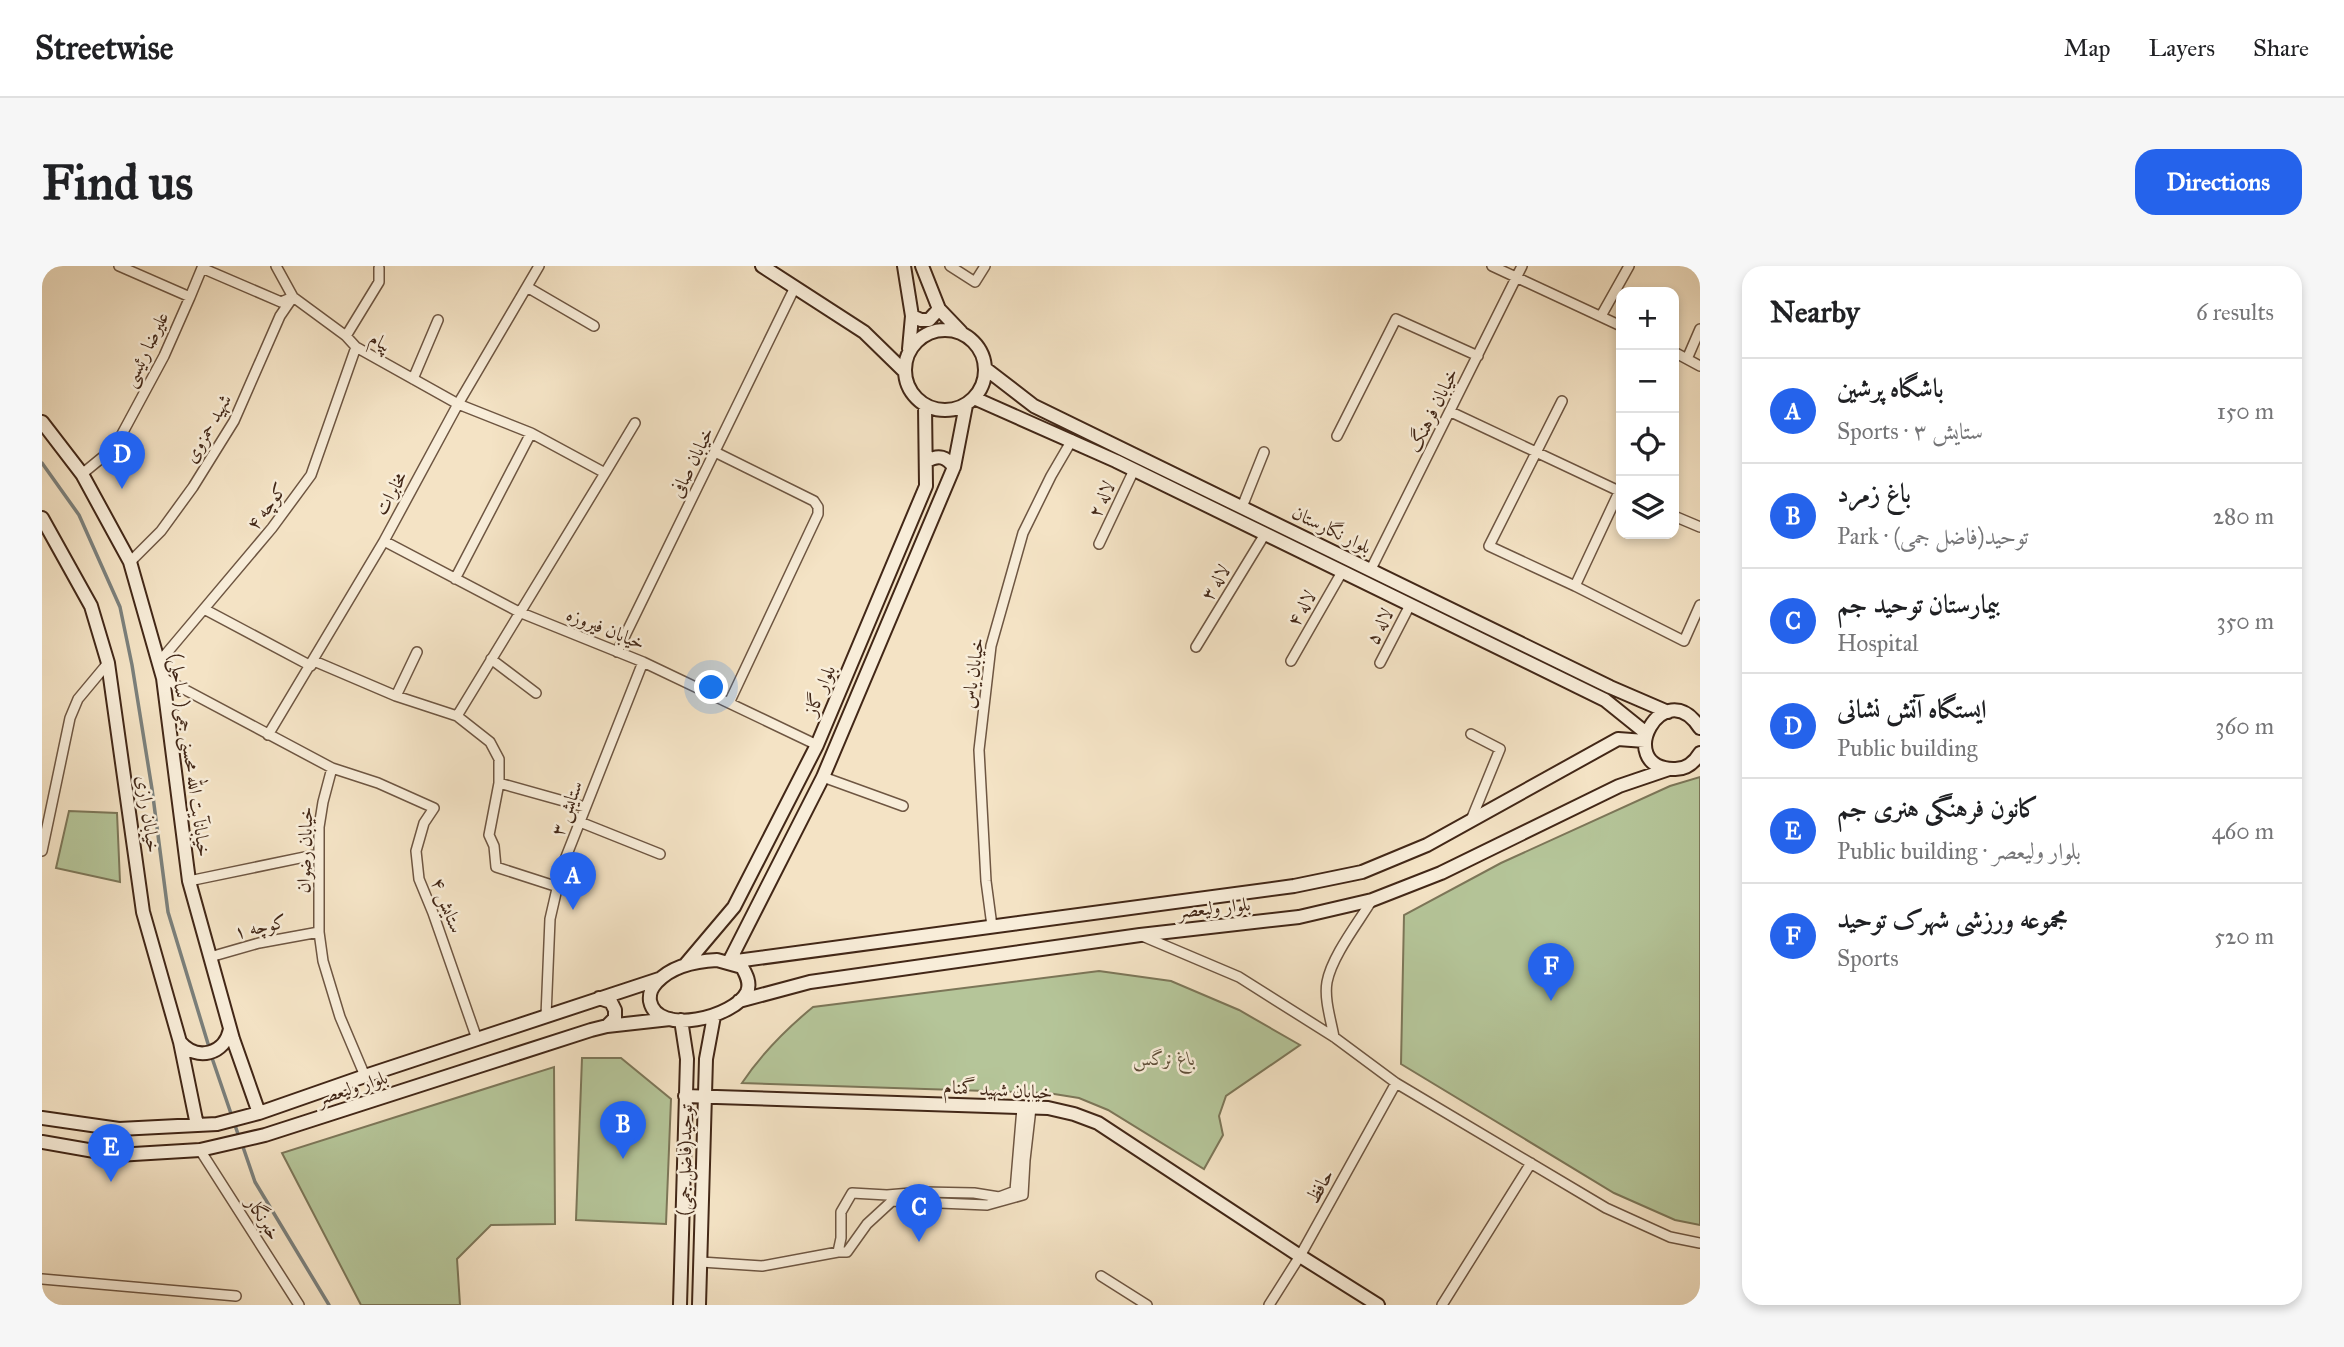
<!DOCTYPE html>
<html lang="en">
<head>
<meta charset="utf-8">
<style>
	body { margin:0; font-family:"IM FELL Great Primer",Amiri,serif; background:#f6f6f6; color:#202124 }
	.controls { position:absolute; right:21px; top:21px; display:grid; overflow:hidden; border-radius:14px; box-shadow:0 4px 10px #0003 }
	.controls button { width:63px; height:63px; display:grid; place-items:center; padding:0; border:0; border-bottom:2px solid #e0e0e0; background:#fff; color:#202124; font:35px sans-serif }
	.you { position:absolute; left:670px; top:422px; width:24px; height:24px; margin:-18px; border:5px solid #fff; border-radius:50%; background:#1a73e8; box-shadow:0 0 0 10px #1a73e833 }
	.badge { display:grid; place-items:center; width:46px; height:46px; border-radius:50%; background:#2563eb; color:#fff; font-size:23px; font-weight:700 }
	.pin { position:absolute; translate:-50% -58px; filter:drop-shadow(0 2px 4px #0008) }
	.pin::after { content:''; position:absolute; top:37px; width:24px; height:21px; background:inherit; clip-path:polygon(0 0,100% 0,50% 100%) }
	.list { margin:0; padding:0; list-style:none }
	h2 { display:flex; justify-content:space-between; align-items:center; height:91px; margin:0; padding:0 28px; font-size:30px }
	h2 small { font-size:23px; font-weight:400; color:#757577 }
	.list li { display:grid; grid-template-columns:46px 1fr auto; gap:21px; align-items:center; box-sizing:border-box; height:105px; padding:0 28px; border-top:2px solid #e0e0e0 }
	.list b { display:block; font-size:26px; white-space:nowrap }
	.list p { margin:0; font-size:23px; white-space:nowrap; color:#757577 }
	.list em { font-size:23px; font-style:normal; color:#757577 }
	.icon { flex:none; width:38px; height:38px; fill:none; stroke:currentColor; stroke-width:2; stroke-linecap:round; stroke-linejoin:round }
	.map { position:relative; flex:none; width:1658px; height:1039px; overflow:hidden; border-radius:21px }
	header { display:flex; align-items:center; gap:42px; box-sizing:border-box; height:98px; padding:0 35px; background:#fff; border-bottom:2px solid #e0e0e0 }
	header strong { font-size:33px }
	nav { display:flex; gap:38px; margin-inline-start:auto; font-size:24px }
	.intro { display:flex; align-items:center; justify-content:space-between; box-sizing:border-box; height:168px; padding:0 42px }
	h1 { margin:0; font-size:49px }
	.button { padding:18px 32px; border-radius:21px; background:#2563eb; color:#fff; font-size:24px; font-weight:700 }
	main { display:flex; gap:42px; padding:0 42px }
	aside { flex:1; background:#fff; border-radius:21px; box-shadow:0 4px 10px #0003 }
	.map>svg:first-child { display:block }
	.green { fill:#b5c599; stroke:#7c7658; stroke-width:2 }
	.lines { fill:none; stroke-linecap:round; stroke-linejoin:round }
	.stream { stroke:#7b807c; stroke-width:3.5 }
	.street-casing { stroke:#6e5642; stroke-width:12 }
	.secondary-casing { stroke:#422717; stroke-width:16 }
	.street { stroke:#f8edd9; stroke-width:9 }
	.secondary { stroke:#f8edd9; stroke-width:12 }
	.labels { text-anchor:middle; stroke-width:5; stroke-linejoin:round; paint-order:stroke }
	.street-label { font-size:19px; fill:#422717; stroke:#f8edd9 }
	.park-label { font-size:19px; font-style:italic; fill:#5f4e38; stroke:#f8edd9 }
</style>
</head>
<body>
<header>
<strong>Streetwise</strong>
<nav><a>Map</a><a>Layers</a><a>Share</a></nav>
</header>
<div class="intro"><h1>Find us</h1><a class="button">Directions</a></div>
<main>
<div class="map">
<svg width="1658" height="1039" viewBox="0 0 1658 1039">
	<rect width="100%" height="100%" fill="#f4e3c5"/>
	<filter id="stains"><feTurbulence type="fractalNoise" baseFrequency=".00286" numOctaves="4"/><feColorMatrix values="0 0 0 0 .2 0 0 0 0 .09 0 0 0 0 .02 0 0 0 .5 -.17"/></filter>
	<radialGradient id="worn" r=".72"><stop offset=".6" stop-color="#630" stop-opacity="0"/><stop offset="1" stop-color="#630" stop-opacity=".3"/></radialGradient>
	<path class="green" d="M1658,511V959L1633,954L1572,927L1359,798L1362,649L1459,597L1628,520Z
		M27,545L75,547L78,616L14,602Z
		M1057,705L1129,715L1197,744L1258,779L1184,830L1177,850L1181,869L1162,903L1066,844L1037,832L1006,827L700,817C720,787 743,764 771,741Z
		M540,792H579L629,833L624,958L534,954Z
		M512,801L513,958L449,959L415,993L418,1039H319L240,887Z"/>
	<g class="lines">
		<path class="stream" d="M0,197L37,249L78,341L90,399L110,523L126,646L167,781
			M169,789L197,871
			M200,878L213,916L287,1039"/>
		<g class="street-casing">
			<path id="street" d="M234,0L251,31L304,70L314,81L416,138L489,167L563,207L415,450
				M908,0L933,16L943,0
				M1450,0L1579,60
				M485,21L552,60
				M148,31L160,2L239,36L251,31
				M1559,50L1587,0
				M304,70L337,16V2
				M1632,86L1658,100
				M1645,93L1658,63
				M371,113L396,54
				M1520,135L1447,280L1533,320L1642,375L1658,339
				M1409,146L1579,226
				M1295,170L1354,53L1436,90
				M673,186L772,235L776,241V248L688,435
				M563,207L593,157
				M40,208L73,181L122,90L148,31L77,0
				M1200,241L1222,186
				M1632,250L1658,261
				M342,275L477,346L601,396L775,479
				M1057,278L1092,204
				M88,296L119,265L151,221L192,155L238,50L251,31
				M1329,303L1480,0
				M413,313L489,167
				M1533,320L1577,226
				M162,343L269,400
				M1154,381L1223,268
				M575,386L753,21
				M449,393L494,427
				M118,395L230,262L269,209L314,81
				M272,395L354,430L415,450L448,476L457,493V517L543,541
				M1249,395L1300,306
				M1338,397L1368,339
				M121,412L290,502L336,517L392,542L382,557L374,585L377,613L391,647L435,773
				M354,430L375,386
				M1429,468L1458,483L1429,554
				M226,469L342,275L416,138L497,0
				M290,502L281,536L277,561V666L281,695L298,751L323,810
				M781,511L861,540
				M457,517L447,569L452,580L454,601L516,621
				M538,556L618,588
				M0,585L28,452L36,433L66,397
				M147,615L277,588
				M950,660L944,615L937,484L949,380L981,267L1009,210L1030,174
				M1098,669L1197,711L1292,771L1354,817L1564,942L1628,971L1658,977
				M168,691L217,677L277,666
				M504,750L508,653L520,601L601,396
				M1292,771C1289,754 1282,733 1285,716C1290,690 1316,657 1330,634
				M158,884L257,1039
				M796,986L799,972V946L810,927L845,929L881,926L932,927L957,931L973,925L980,842
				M659,996L720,1000L796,986H805L825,958L850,935L945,939L981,929L983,894L989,842
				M1059,1010L1105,1039
				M0,1013L194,1030
				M1227,1039L1258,990L1354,817
				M1400,1039L1489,897"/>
		</g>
		<g class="secondary-casing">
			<path id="secondary" d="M720,0L822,66L862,105
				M862,0L870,50L867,83
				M880,0L897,43L919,66
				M870,50L879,54H887L897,43
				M863 104a40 40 0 1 1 80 0a40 40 0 1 1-80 0Z
				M944,103L992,140L1568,421L1626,446
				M932,132L1074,195L1563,434L1604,467
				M0,156L40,208L88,296L121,412L147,615L191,773L217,847
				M885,195C897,188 904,191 912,201
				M0,252L49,340L66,397L101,646L138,776L155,859
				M1658,462C1621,406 1571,501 1631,503C1643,504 1652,497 1658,487
				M675,694L700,701C704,708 709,717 705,726C693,751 615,771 608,735C607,726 610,722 615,716C631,699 654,695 675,694Z
				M687,696L1252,620L1320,606L1385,579L1576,473L1603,475
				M687,696L781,511L912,201L924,139
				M643,699L692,641L775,479L884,220L883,140
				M557,732L569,736L573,744V752L565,760
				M697,735L768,716L1098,669L1257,651L1330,634L1399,607L1577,520L1627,503
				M138,776C155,796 183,788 188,763
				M643,830L1006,842L1032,848L1056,857L1258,990L1336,1039
				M0,852L77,863L175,858L217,847L323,810L617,713
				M0,876L75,889L158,884L223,869L549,764L565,760L628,753
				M638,1039L645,793L639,754
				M657,1039L664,793L672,750"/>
		</g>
		<use href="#street" class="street"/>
		<use href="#secondary" class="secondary"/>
	</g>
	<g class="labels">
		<g class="street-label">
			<text transform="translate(339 75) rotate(30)" y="7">پیام</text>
			<text transform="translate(103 83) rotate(-64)" y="7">علیرضا رئیسی</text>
			<text transform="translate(1390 144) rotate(-64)" y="7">خیابان فرهنگ</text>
			<text transform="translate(165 162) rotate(-60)" y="7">شهید حمزوی</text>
			<text transform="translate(649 196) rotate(-64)" y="7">خیابان صافی</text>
			<text transform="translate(348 227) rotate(-61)" y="7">مخابرات</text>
			<text transform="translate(1059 233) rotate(-65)" y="7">لاله ۲</text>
			<text transform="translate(224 240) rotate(-53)" y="7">کوچه ۴</text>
			<text transform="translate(1290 263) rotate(26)" y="7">بلوار نگارستان</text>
			<text transform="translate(1173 316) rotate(-59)" y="7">لاله ۳</text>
			<text transform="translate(1259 342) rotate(-60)" y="7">لاله ۴</text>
			<text transform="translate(1337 360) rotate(-63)" y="7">لاله ۵</text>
			<text transform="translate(564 362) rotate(22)" y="7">خیابان فیروزه</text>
			<text transform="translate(930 407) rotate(-82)" y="7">خیابان یاس</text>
			<text transform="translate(777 424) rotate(-67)" y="7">بلوار گاز</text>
			<text transform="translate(149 489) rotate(82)" y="7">خیابانآیت الله محسنی جمی( ساحلی)</text>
			<text transform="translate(524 542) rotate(-69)" y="7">ستایش ۳</text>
			<text transform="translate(107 548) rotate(82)" y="7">خیابان رازی</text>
			<text transform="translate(262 584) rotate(-88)" y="7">خیابان رضوان</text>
			<text transform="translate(406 639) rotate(69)" y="7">ستایش ۴</text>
			<text transform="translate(1172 641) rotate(-6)" y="7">بلوار ولیعصر</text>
			<text transform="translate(218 660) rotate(-13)" y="7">کوچه ۱</text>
			<text transform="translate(310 821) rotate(-18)" y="7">بلوار ولیعصر</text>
			<text transform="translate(956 823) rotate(3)" y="7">خیابان شهید گمنام</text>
			<text transform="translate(642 894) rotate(-89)" y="7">توحید(فاضل جمی)</text>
			<text transform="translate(1277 920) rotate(-61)" y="7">حافظ</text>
			<text transform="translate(222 952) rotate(57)" y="7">خبرنگار</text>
		</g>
		<g class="park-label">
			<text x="1122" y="799">باغ نرگس</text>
		</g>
	</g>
	<rect width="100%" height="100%" filter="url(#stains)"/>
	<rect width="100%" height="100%" fill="url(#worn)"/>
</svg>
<div class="controls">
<button>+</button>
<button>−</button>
<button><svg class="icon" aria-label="locate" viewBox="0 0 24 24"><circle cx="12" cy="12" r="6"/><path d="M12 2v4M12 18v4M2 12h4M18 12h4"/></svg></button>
<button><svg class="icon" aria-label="layers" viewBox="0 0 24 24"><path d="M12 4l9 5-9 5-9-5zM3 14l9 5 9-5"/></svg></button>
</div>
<div class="you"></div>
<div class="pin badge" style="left:531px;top:644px">A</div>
<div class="pin badge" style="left:581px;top:893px">B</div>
<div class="pin badge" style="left:877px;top:976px">C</div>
<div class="pin badge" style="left:80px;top:223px">D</div>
<div class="pin badge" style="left:69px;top:916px">E</div>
<div class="pin badge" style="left:1509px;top:735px">F</div>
</div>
<aside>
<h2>Nearby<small>6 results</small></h2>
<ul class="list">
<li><span class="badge">A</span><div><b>باشگاه پرشین</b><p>Sports · ستایش ۳</p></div><em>150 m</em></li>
<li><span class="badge">B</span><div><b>باغ زمرد</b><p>Park · توحید(فاضل جمی)</p></div><em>280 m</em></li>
<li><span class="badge">C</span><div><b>بیمارستان توحید جم</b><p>Hospital</p></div><em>350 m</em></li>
<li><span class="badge">D</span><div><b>ایستگاه آتش نشانی</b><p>Public building</p></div><em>360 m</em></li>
<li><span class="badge">E</span><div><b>کانون فرهنگی هنری جم</b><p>Public building · بلوار ولیعصر</p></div><em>460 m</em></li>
<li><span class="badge">F</span><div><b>مجموعه ورزشی شهرک توحید</b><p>Sports</p></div><em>520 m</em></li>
</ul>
</aside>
</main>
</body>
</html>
